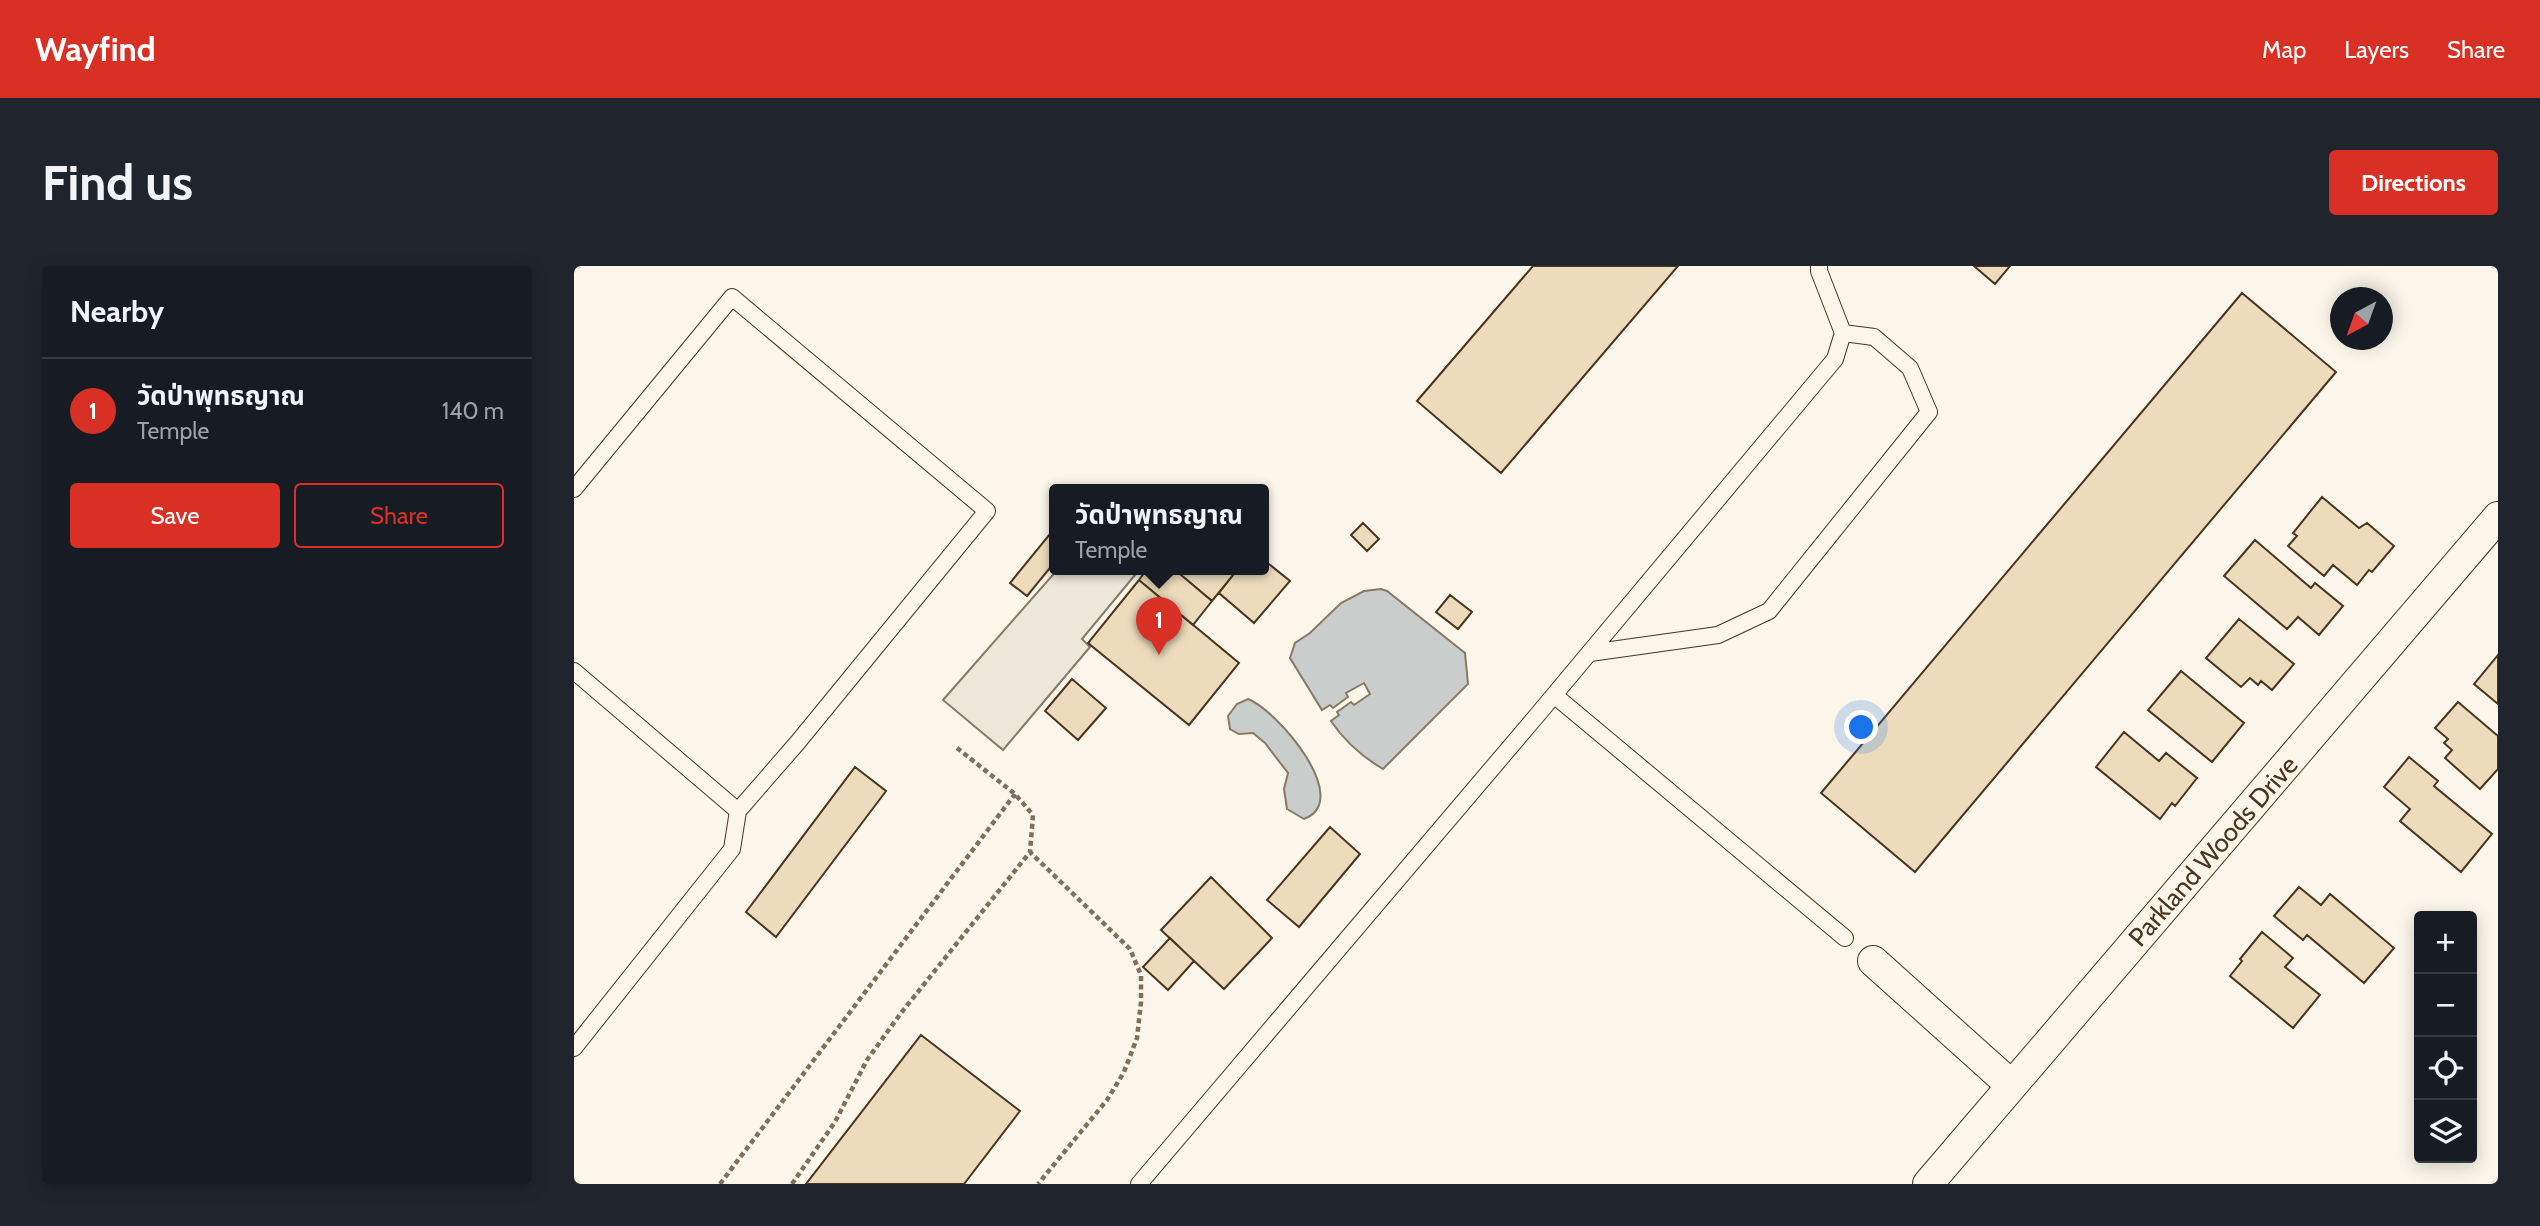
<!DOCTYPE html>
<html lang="en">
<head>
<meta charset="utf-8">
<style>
	body { margin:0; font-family:Cabin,"Noto Sans Thai",sans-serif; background:#20242c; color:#f1f3f6 }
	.controls { position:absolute; right:21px; bottom:21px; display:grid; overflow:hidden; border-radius:7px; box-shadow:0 4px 18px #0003 }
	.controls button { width:63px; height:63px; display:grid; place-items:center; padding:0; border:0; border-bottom:2px solid #363941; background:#171b24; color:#f1f3f6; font:35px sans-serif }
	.compass { position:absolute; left:1756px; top:21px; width:63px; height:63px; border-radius:50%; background:#171b24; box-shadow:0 4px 18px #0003; rotate:221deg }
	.you { position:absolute; left:1288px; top:462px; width:24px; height:24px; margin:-18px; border:5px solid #fff; border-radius:50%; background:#1a73e8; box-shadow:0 0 0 10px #1a73e833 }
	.badge { display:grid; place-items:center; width:46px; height:46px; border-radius:50%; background:#d93025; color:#fff; font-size:23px; font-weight:700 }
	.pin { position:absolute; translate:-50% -58px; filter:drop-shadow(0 2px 4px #0008) }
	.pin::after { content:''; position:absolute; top:37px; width:24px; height:21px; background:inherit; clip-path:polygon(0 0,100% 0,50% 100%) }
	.popup { position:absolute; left:475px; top:218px; width:220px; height:91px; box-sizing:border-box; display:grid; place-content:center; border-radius:7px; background:#171b24; filter:drop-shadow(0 2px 5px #0005); font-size:23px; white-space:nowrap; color:#9ea1a6 }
	.popup b { font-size:26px; color:#f1f3f6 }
	.popup::after { content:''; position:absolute; left:50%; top:100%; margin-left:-14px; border:14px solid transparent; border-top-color:#171b24 }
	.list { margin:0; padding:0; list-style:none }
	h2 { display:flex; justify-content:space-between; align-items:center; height:91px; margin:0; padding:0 28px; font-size:30px }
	h2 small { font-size:23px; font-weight:400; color:#9ea1a6 }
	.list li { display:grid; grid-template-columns:46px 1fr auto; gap:21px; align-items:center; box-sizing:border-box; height:105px; padding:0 28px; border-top:2px solid #363941 }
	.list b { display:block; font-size:26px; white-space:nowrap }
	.list p { margin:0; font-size:23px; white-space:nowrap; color:#9ea1a6 }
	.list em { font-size:23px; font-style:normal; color:#9ea1a6 }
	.actions { display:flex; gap:14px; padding:21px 28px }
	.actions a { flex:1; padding:16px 0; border:2px solid #d93025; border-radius:7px; text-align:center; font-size:24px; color:#d93025 }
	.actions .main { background:#d93025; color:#fff }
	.icon { flex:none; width:38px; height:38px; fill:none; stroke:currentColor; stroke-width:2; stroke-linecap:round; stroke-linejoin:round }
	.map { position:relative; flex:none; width:1924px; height:918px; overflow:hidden; border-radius:7px }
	header { display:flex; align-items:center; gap:42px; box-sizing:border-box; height:98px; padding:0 35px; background:#d93025; color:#fff }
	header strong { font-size:33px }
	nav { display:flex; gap:38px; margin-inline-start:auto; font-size:24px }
	.intro { display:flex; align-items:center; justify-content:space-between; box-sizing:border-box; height:168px; padding:0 42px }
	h1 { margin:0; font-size:49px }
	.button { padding:18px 32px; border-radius:7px; background:#d93025; color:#fff; font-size:24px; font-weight:700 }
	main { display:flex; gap:42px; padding:0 42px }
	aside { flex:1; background:#171b24; border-radius:7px; box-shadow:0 4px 18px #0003 }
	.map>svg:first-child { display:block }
	.parking { fill:#ede7d9; stroke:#887966; stroke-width:2 }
	.water { fill:#c9cecd; stroke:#887966; stroke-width:2 }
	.building { fill:#ecdcbc; stroke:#4a3520; stroke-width:2 }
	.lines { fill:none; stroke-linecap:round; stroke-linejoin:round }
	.lane-casing { stroke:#4a3520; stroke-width:18 }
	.street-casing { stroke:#4a3520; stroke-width:32 }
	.path { stroke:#7f6f5c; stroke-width:4.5; stroke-dasharray:5 3.5; stroke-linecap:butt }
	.lane { stroke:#fbf6e9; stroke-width:16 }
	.street { stroke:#fbf6e9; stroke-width:30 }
	.labels { text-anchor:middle; stroke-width:5; stroke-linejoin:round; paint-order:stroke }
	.street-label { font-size:26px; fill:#4a3520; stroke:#fbf6e9 }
</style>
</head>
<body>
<header>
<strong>Wayfind</strong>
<nav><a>Map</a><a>Layers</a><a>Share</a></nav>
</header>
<div class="intro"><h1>Find us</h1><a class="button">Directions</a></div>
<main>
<aside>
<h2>Nearby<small></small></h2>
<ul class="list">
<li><span class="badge">1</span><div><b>วัดป่าพุทธญาณ</b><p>Temple</p></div><em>140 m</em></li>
</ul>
<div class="actions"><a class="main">Save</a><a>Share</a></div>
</aside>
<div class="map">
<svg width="1924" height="918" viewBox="0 0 1924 918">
	<rect width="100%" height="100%" fill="#fbf6e9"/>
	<path class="parking" d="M484,303H566L508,373L516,381L429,484L369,434Z"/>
	<path class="water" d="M807,323L813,325L891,387L894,418L809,503C787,490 771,476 757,455L765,449L763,446L777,436L780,439L796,428L790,417L772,427L774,431L759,442L756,439L748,444L716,392L721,377L736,367L767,337L790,325Z
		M674,433C703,444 780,534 730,553L713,543L710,523L714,507L691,477L679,467L665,468L656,463L654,450L663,438Z"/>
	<path class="building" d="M959,0H1104L927,207L843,135Z
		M1400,0H1436L1421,18Z
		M1668,27L1762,106L1341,606L1247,527Z
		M1748,231L1785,262L1793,257L1820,280L1798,306L1795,304L1783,319L1759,299L1750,310L1714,280L1723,270L1719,267Z
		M789,257L805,273L793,285L777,269Z
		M480,263V297L453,330L436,317Z
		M1681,274L1737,322L1741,317L1769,340L1745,369L1724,351L1713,363L1650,310Z
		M690,294L716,315L680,357L645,327L664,303H690Z
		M573,303H600L638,335L619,359L565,314Z
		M600,303H664L638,335Z
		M565,314L665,397L615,459L514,377Z
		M876,329L898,346L884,363L862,346Z
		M1665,353L1720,398L1698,424L1687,415L1684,419L1676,412L1667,421L1632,392Z
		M1924,389V438L1900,418Z
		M1607,405L1670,457L1638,496L1574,444Z
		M498,413L532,442L504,474L471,445Z
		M1884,436L1924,470V503L1906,523L1871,492L1878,484L1870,477L1874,473L1861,462Z
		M1550,466L1585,495L1592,487L1623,512L1601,540L1598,537L1586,553L1522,501Z
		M1835,491L1864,515L1860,520L1918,568L1887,606L1826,555L1836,543L1810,521Z
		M281,501L312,525L202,671L172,646Z
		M756,561L786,588L725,661L693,634Z
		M637,611L698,672L650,723L587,664Z
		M1725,621L1747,639L1756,628L1820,682L1790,717L1733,669L1729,674L1700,650Z
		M1688,666L1719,692L1711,701L1746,729L1719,762L1656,710L1668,695L1666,693Z
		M596,672L620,695L594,724L569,701Z
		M347,769L446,845L390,918H232Z"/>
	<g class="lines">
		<g class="lane-casing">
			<path id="lane" d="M0,223L158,31L413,245L224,476L164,545
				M1016,387L1144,369L1195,345L1355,146L1336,102L1300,71L1269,67
				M0,405L164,545L158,583L0,782
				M980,429L1271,672
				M565,918L965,447L1261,93L1269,67L1245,5V0"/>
		</g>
		<g class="street-casing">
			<path id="street" d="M1299,695L1437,819
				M1354,918L1924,251"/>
		</g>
		<path class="path" d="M383,482L441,528L459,549L456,586
			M146,918L441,528
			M218,918L261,856L293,794L327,747L456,586L556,683L567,709V736L563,772L550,806L533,834L464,918"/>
		<use href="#lane" class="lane"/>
		<use href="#street" class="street"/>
	</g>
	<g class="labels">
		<g class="street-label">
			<text transform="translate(1639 585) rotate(-49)" y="9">Parkland Woods Drive</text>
		</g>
	</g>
</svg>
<div class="controls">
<button>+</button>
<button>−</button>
<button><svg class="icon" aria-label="locate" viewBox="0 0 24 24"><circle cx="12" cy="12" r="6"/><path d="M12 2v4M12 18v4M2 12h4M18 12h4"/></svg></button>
<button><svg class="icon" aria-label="layers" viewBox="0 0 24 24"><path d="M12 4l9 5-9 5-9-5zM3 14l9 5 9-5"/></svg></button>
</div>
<svg class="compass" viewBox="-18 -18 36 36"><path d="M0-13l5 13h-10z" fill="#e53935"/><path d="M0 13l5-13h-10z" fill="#9ea1a6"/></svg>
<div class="you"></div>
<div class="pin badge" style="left:585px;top:389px">1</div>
<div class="popup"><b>วัดป่าพุทธญาณ</b>Temple</div>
</div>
</main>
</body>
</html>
